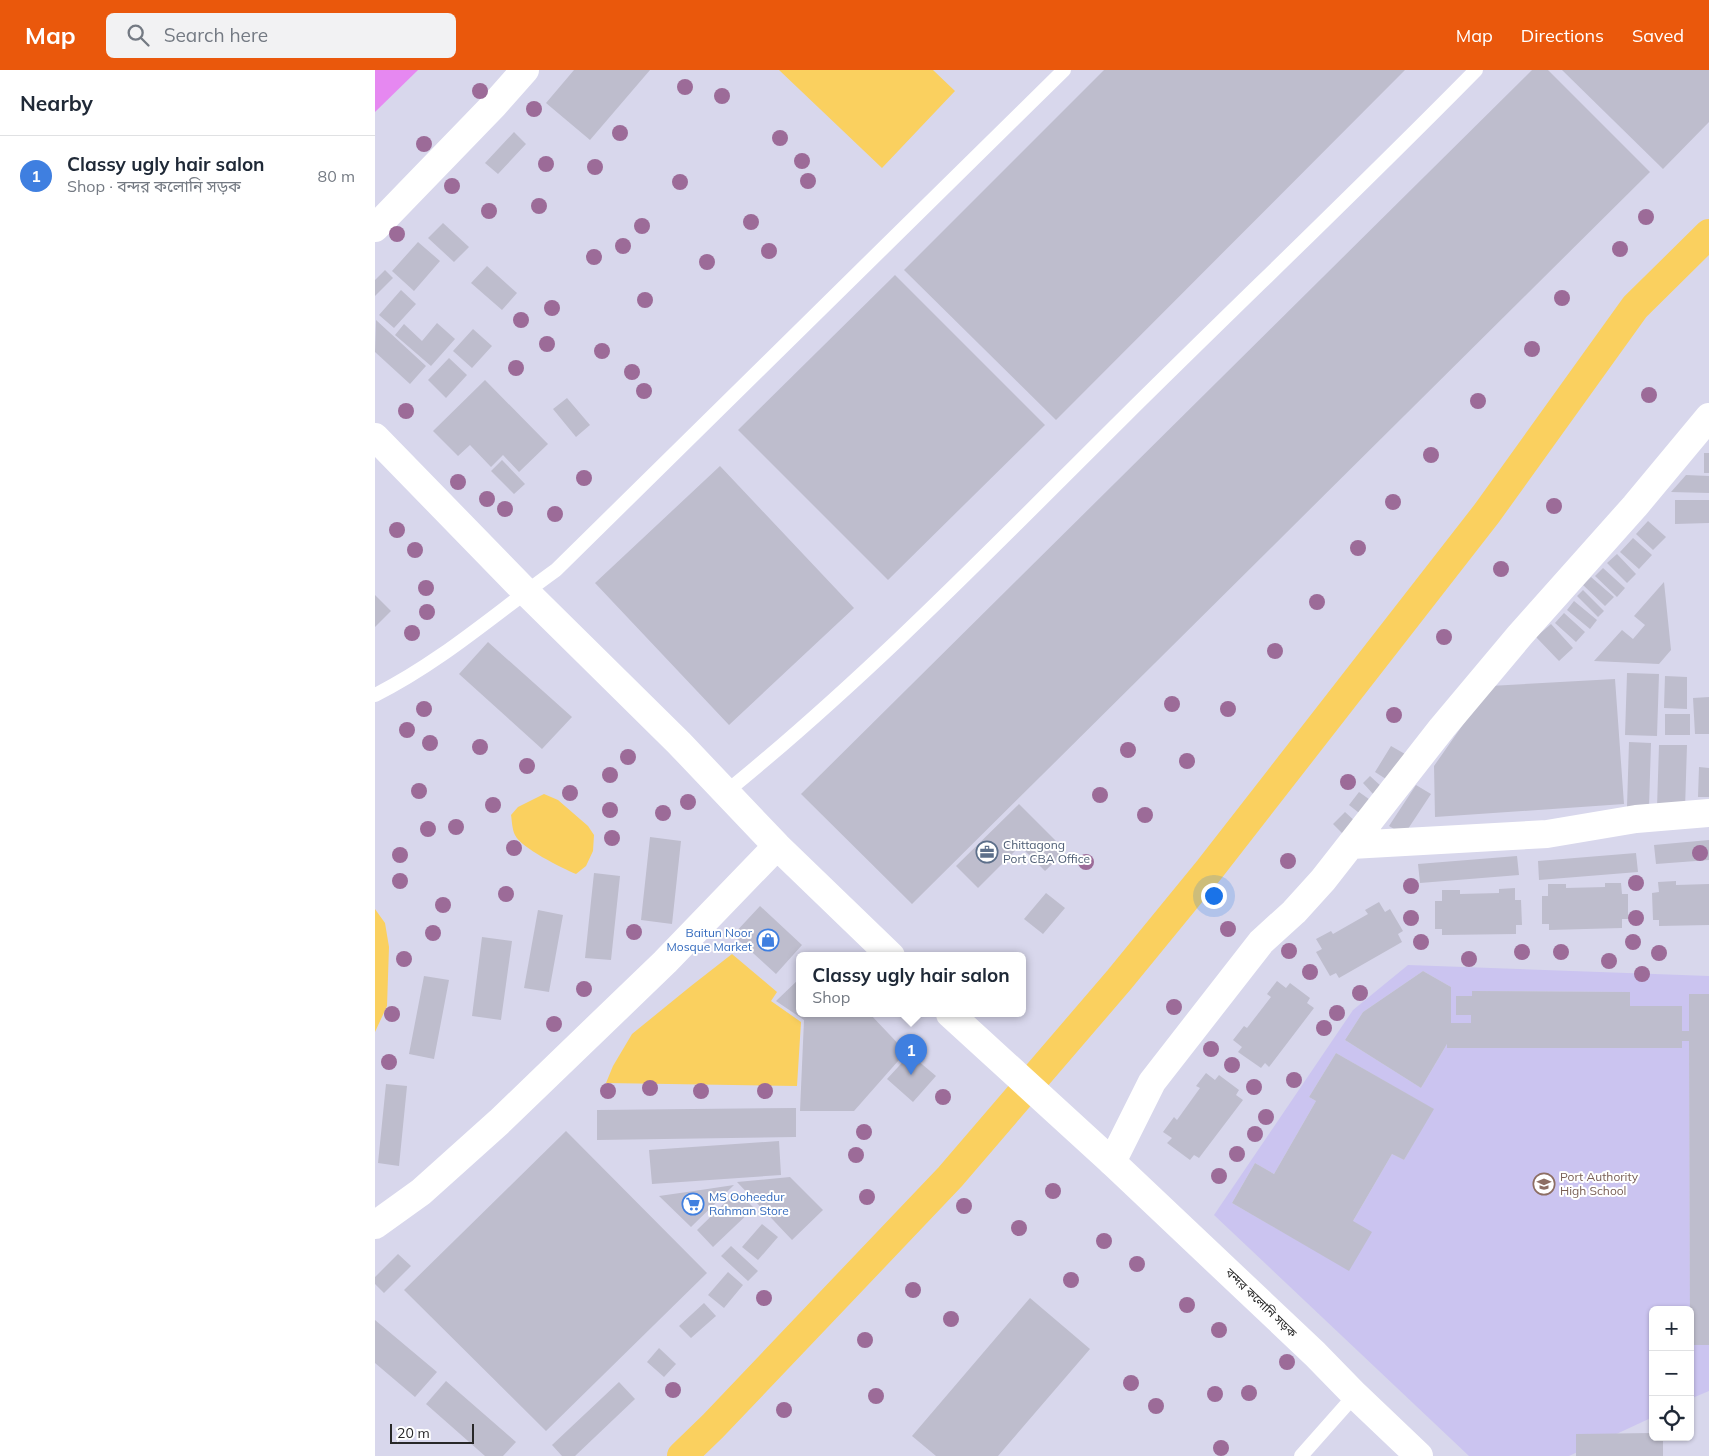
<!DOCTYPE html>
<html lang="en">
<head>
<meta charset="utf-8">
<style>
	body { margin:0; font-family:Mulish,"Noto Sans Bengali",sans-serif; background:#f2f2f3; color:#1f2937 }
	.controls { position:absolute; right:15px; bottom:15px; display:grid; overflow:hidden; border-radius:8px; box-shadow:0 1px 4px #0004 }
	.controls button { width:45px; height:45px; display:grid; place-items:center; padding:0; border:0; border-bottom:1px solid #e0e1e3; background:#fff; color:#1f2937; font:25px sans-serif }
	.scale { position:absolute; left:15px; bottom:12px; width:84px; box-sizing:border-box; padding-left:5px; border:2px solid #282828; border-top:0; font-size:14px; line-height:18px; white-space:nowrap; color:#282828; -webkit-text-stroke:4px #fff; paint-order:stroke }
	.you { position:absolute; left:838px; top:825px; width:18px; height:18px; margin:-12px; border:4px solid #fff; border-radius:50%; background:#1a73e8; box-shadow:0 0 0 8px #1a73e833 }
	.badge { display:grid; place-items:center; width:32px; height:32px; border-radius:50%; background:#ea580c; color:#fff; font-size:16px; font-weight:700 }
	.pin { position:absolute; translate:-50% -41px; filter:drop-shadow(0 1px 2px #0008) }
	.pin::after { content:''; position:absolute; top:26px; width:18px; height:15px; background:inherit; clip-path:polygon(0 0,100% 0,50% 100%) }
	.popup { position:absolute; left:421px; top:882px; width:230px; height:65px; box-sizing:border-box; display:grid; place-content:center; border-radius:8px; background:#fff; filter:drop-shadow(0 1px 4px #0005); font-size:16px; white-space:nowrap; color:#747a83 }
	.popup b { font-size:19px; color:#1f2937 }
	.popup::after { content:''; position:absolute; left:50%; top:100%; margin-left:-10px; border:10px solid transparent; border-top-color:#fff }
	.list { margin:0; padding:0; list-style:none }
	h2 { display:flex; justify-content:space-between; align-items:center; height:65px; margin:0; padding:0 20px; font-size:21px }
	h2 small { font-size:16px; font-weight:400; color:#747a83 }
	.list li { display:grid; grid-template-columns:32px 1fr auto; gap:15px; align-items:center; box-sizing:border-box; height:80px; padding:0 20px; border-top:1px solid #e0e1e3 }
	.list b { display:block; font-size:19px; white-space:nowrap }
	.list p { margin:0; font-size:16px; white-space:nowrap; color:#747a83 }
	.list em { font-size:16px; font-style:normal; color:#747a83 }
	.icon { flex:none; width:28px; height:28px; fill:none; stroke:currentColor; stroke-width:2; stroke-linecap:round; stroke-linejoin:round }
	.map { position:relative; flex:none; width:1334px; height:1386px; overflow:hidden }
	header { display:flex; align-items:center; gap:30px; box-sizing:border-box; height:70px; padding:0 25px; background:#ea580c; color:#fff }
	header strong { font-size:24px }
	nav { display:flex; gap:28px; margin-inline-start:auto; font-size:18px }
	.search { width:350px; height:45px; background:#f2f2f3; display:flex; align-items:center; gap:12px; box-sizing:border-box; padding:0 18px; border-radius:8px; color:#747a83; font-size:19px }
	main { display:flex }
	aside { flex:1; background:#fff }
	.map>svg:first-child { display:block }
	.education { fill:#cbc4f0; fill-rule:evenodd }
	.pitch { fill:#e688f1 }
	.water { fill:#fad05f }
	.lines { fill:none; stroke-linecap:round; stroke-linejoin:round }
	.canal { stroke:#fad05f; stroke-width:30 }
	.building { fill:#bebdcd }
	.service { stroke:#fff; stroke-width:14 }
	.minor { stroke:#fff; stroke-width:28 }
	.tertiary { stroke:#fff; stroke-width:28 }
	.tree { fill:#9c6b98 }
	.labels { text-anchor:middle; stroke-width:4; stroke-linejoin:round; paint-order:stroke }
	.service-label { font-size:12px; fill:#4e5e75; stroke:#fff; text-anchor:start }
	.shop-label { font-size:12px; fill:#366cbe; stroke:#fff; text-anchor:end }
	.education-label { font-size:12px; fill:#785e54; stroke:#fff; text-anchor:start }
	.street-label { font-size:12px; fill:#282828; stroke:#fff }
</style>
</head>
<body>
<header>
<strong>Map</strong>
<div class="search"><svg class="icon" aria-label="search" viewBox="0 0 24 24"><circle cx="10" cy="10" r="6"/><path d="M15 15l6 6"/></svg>Search here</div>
<nav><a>Map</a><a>Directions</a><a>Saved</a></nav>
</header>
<main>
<aside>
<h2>Nearby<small></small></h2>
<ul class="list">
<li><span class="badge" style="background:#3f7fe0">1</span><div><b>Classy ugly hair salon</b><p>Shop · বন্দর কলোনি সড়ক</p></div><em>80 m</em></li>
</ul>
</aside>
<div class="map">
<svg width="1334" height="1386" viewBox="0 0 1334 1386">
	<rect width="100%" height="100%" fill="#d8d7ec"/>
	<path class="education" d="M1033,895L1334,906V924L1314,925V961H1307V936H1255L1254,922L1097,921V926L1081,927V945H1096V953H1076V917L1048,901L988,942L970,970L1046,1018L1072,974L1073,978H1307V971H1314L1315,1240H1278V1347L1194,1386H1094L839,1145L978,940ZM961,983L1058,1039L1029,1090L1017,1084L978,1151L974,1200L857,1133L880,1093L899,1104L941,1031L934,1027Z
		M1315,1275H1334V1321L1315,1329Z"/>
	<path class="pitch" d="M0,0H43L0,42Z"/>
	<path class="water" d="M404,0H558L580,21L507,98Z
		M169,724L183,730L213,756L219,765L218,781L211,796L201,804C187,798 146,778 140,765C137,759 137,751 136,745L143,737Z
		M0,839L10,853L14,877L12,936L0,962Z
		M357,884L402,922L396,931L426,952L422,1016L231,1013L238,996L257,964L316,916Z"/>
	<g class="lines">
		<path class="canal" d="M307,1386L338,1356L575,1107L744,910L834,800L1112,443L1260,237L1334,164"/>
	</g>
	<path class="building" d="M199,0H275L215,70L171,33Z
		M729,0H1030L681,350L529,200Z
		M1157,0H1173L1275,102L537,834L426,724Z
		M1187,0H1334V52L1288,99Z
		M139,62L151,74L123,104L110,93Z
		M68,153L94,177L79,192L53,168Z
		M43,172L65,191L39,221L17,201Z
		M112,196L142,223L127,240L96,213Z
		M10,200L18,208L0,226V210Z
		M520,205L670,355L513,510L363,360Z
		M26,220L41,234L19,258L4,245Z
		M1,250L51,296L35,314L0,282Z
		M62,253L80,269L56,296L20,265L29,254L47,271Z
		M98,259L117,276L97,298L78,281Z
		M74,288L92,305L71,328L53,310Z
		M110,310L173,374L144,402L128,385L116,397L95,375L83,386L58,361Z
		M192,328L215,355L201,367L178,339Z
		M1329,383H1334V403H1329Z
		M127,390L150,414L139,424L116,401Z
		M345,396L479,538L354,655L220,513Z
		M1311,405L1334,406V423L1296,422Z
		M1300,430H1334V453L1300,454Z
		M1273,451L1291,467L1278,480L1261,464Z
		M1258,468L1277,485L1264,499L1245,482Z
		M1242,484L1261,504L1252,513L1232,493Z
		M1228,498L1250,518L1242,527L1220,506Z
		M1216,507L1239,527L1230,536L1208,515Z
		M1289,512L1296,580L1284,594L1219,591L1247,560L1258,569L1270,555L1259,546Z
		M1208,520L1229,541L1223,547L1202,526Z
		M0,525L16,541L0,557Z
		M1199,531L1222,550L1215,559L1192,540Z
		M1189,543L1210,562L1201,572L1180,553Z
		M1176,554L1198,578L1184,591L1161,567Z
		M113,572L197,647L167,679L84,604Z
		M1252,603L1284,604L1282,666L1250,665Z
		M1290,606L1312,607V639L1289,638Z
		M1240,609L1249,734L1060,747L1059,696L1115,616Z
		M1334,627V664H1320L1318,628Z
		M1290,644H1315V665H1290Z
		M1254,672L1276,673L1274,737H1252Z
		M1284,675H1312L1310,739L1282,738Z
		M1016,676L1030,684L1014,711L1000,702Z
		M1324,697L1334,698V727H1323Z
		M995,706L1007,717L999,725L988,713Z
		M1041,715L1056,724L1029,765L1014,756Z
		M984,722L998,732L988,746L974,735Z
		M644,734L691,781L670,801L645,776L603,818L581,796Z
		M970,742L981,752L969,765L958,754Z
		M275,767L306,771L297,854L266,850Z
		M1334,770V790L1281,794L1279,775Z
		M1261,783L1263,802L1164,810L1163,791Z
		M1142,786L1144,805L1045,813L1043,794Z
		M219,803L245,806L236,890L210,888Z
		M1301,811V815L1334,814V855L1284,856V850H1278L1277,823L1284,822L1283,812Z
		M1230,813H1246L1247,824H1253V849H1247V858L1174,860V854H1167V826H1173V814H1191V818L1230,817Z
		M1140,818V830H1146L1147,855H1141V864L1067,865V859H1060V831H1067V820H1085V824L1124,823V819Z
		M671,823L690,838L668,864L649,849Z
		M1004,832L1010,842L1015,839L1028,861L1023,864L1027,872L964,908L961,903L955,906L941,882L947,879L941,869L956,861L958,864L993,844L990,840Z
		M385,836L427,875L401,904L358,865Z
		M163,840L188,845L174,922L149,918Z
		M107,867L137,871L126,950L97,946Z
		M1048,901L1076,917V953H1096V945H1081V926H1097V921L1255,922V936H1307V961H1314V924H1334V1275H1315L1314,971H1307V978H1072V974L1046,1018L970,970L988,942Z
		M49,906L74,910L59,989L34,984Z
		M425,908V944H495L531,982L479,1041H425L429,950L401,931Z
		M902,911L911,918L915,913L935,928L932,933L939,938L894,997L890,993L886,998L863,982L867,977L858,970L869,956L872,958L896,927L892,924Z
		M961,983L1059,1039L1029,1090L1017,1084L978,1151L997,1162L974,1201L857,1133L880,1093L899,1104L941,1031L934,1027Z
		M535,984L561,1006L538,1032L512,1009Z
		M831,1003L840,1010L844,1005L864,1020L861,1025L868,1030L824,1088L819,1085L815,1090L792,1073L797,1068L788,1062L799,1047L802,1050L825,1018L821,1016Z
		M11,1014L32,1016L24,1096L3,1093Z
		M421,1038V1067L222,1070V1040Z
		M191,1061L332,1203L171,1361L29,1220Z
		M404,1071L406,1105L277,1114L274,1080Z
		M415,1107L448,1140L417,1170L362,1112Z
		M359,1115L316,1157L284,1126L319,1121Z
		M362,1121L379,1138L338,1177L322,1160Z
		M387,1154L403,1167L383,1190L367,1177Z
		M356,1176L383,1201L373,1211L346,1186Z
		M23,1184L36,1196L9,1223L0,1214V1207Z
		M353,1202L368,1215L349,1238L333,1225Z
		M655,1228L715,1279L623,1386H561L537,1366Z
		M329,1233L341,1246L316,1268L304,1256Z
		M0,1250L62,1302L40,1327L0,1293Z
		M284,1278L301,1294L289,1307L272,1292Z
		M71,1311L141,1372L128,1386H110L51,1334Z
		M244,1312L260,1329L200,1386H187L177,1375Z
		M1278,1363V1367H1288V1386H1201V1364Z"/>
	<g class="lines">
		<path class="service" d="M0,625C66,592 121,543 181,500L689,0
			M351,722C493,607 621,474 751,345C867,230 986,117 1101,0
			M926,1386L980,1325"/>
		<path class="minor" d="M0,158L119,35L150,0
			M976,775L1172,764L1261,749L1334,743
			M737,1092L777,1012L886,872L919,842L948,810L1067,658L1145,565L1260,436L1334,347"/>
		<path class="tertiary" d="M0,367L151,522L304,673L402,776L516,886
			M575,944L737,1092L940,1284L980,1325L1044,1386
			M0,1155L46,1122L124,1052L290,892L402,776"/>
	</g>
	<g class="tree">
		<circle cx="310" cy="17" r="8"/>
		<circle cx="105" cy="21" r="8"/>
		<circle cx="347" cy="26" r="8"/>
		<circle cx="159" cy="39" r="8"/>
		<circle cx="245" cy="63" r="8"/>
		<circle cx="405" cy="68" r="8"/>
		<circle cx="49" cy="74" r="8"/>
		<circle cx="427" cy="91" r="8"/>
		<circle cx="171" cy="94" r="8"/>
		<circle cx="220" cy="97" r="8"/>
		<circle cx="433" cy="111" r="8"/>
		<circle cx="305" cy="112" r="8"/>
		<circle cx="77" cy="116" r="8"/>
		<circle cx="164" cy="136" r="8"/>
		<circle cx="114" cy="141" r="8"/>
		<circle cx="1271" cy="147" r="8"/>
		<circle cx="376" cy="152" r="8"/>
		<circle cx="267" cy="156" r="8"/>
		<circle cx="22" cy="164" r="8"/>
		<circle cx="248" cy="176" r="8"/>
		<circle cx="1245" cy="179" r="8"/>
		<circle cx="394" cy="181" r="8"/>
		<circle cx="219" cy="187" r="8"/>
		<circle cx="332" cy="192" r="8"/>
		<circle cx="1187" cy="228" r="8"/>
		<circle cx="270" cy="230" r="8"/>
		<circle cx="177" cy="238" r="8"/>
		<circle cx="146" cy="250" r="8"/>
		<circle cx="172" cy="274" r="8"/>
		<circle cx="1157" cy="279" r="8"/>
		<circle cx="227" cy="281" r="8"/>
		<circle cx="141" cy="298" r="8"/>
		<circle cx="257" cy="302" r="8"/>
		<circle cx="269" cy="321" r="8"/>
		<circle cx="1274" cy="325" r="8"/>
		<circle cx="1103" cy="331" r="8"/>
		<circle cx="31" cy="341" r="8"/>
		<circle cx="1056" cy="385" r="8"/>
		<circle cx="209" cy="408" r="8"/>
		<circle cx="83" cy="412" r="8"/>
		<circle cx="112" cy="429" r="8"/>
		<circle cx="1018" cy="432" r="8"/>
		<circle cx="1179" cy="436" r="8"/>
		<circle cx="130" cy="439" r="8"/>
		<circle cx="180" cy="444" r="8"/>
		<circle cx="22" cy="460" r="8"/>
		<circle cx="983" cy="478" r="8"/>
		<circle cx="40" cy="480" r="8"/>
		<circle cx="1126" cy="499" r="8"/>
		<circle cx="51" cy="518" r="8"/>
		<circle cx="942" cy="532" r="8"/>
		<circle cx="52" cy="542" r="8"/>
		<circle cx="37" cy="563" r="8"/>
		<circle cx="1069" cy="567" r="8"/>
		<circle cx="900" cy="581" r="8"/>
		<circle cx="797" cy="634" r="8"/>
		<circle cx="49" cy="639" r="8"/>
		<circle cx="853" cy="639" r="8"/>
		<circle cx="1019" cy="645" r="8"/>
		<circle cx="32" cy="660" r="8"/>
		<circle cx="55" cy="673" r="8"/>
		<circle cx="105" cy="677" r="8"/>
		<circle cx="753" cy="680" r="8"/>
		<circle cx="253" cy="687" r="8"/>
		<circle cx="812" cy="691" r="8"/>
		<circle cx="152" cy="696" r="8"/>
		<circle cx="235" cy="705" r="8"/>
		<circle cx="973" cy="712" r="8"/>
		<circle cx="44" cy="721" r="8"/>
		<circle cx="195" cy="723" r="8"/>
		<circle cx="725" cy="725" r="8"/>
		<circle cx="313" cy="732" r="8"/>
		<circle cx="118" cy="735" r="8"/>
		<circle cx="235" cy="740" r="8"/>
		<circle cx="288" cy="743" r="8"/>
		<circle cx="770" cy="745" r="8"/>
		<circle cx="81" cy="757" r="8"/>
		<circle cx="53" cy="759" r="8"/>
		<circle cx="237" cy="768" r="8"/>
		<circle cx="139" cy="778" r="8"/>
		<circle cx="1325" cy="783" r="8"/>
		<circle cx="25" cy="785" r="8"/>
		<circle cx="913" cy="791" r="8"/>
		<circle cx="711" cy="792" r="8"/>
		<circle cx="25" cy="811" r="8"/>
		<circle cx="1261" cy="813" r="8"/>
		<circle cx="1036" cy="816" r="8"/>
		<circle cx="131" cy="824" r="8"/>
		<circle cx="68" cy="835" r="8"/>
		<circle cx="1036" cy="848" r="8"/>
		<circle cx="1261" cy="848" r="8"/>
		<circle cx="853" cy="859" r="8"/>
		<circle cx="259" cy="862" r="8"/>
		<circle cx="58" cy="863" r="8"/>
		<circle cx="1046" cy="872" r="8"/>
		<circle cx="1258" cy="872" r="8"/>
		<circle cx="914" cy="881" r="8"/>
		<circle cx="1147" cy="882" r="8"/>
		<circle cx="1186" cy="882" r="8"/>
		<circle cx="1284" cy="883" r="8"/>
		<circle cx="29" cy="889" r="8"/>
		<circle cx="1094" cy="889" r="8"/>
		<circle cx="1234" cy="891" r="8"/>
		<circle cx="935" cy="902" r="8"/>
		<circle cx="1267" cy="904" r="8"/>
		<circle cx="209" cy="919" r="8"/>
		<circle cx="985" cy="923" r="8"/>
		<circle cx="799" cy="937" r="8"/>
		<circle cx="962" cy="943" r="8"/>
		<circle cx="17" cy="944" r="8"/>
		<circle cx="179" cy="954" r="8"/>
		<circle cx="949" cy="958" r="8"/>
		<circle cx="836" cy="979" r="8"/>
		<circle cx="14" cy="992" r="8"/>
		<circle cx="857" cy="995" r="8"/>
		<circle cx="919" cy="1010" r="8"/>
		<circle cx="879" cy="1017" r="8"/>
		<circle cx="275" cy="1018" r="8"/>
		<circle cx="233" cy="1021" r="8"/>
		<circle cx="326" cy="1021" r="8"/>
		<circle cx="390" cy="1021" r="8"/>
		<circle cx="568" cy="1027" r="8"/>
		<circle cx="891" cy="1047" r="8"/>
		<circle cx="489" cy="1062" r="8"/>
		<circle cx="880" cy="1064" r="8"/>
		<circle cx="862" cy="1084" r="8"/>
		<circle cx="481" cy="1085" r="8"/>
		<circle cx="844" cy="1106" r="8"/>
		<circle cx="678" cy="1121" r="8"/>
		<circle cx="492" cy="1127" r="8"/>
		<circle cx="589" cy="1136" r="8"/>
		<circle cx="644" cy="1158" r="8"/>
		<circle cx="729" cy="1171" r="8"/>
		<circle cx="762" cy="1194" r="8"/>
		<circle cx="696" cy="1210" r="8"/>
		<circle cx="538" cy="1220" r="8"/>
		<circle cx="389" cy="1228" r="8"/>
		<circle cx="812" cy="1235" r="8"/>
		<circle cx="576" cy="1249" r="8"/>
		<circle cx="844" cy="1260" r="8"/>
		<circle cx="490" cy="1270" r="8"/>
		<circle cx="912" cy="1292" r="8"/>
		<circle cx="756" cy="1313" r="8"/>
		<circle cx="298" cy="1320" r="8"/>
		<circle cx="874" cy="1323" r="8"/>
		<circle cx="840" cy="1324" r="8"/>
		<circle cx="501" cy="1326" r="8"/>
		<circle cx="781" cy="1336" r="8"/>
		<circle cx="409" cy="1340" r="8"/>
		<circle cx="846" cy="1378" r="8"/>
	</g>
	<defs>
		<g id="office-ring" transform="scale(1.125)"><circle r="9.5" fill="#fff" stroke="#5c6f8a" stroke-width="1.5"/><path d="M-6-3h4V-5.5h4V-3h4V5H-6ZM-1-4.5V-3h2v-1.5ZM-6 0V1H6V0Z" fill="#5c6f8a"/></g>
		<g id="shop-ring" transform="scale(1.125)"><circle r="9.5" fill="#fff" stroke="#3f7fe0" stroke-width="1.5"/><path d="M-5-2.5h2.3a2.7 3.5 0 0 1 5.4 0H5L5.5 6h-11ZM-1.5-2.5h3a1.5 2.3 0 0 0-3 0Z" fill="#3f7fe0"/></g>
		<g id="school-ring" transform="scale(1.125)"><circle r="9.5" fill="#fff" stroke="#8d6e63" stroke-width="1.5"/><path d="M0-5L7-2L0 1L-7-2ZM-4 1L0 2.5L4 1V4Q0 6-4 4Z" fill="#8d6e63"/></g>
		<g id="supermarket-ring" transform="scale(1.125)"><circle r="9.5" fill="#fff" stroke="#3f7fe0" stroke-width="1.5"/><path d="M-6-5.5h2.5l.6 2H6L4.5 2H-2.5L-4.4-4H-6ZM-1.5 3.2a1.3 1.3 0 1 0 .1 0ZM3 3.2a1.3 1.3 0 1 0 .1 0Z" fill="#3f7fe0"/></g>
	</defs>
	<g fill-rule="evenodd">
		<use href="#office-ring" x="612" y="782"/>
		<use href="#shop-ring" x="393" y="870"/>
		<use href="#school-ring" x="1169" y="1114"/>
		<use href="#supermarket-ring" x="318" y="1134"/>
	</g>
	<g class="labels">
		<g class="service-label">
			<text x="628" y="779">Chittagong<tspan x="628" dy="14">Port CBA Office</tspan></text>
		</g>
		<g class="shop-label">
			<text x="377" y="867">Baitun Noor<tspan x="377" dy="14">Mosque Market</tspan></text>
			<text x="334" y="1131" text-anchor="start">MS Ooheedur<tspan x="334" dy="14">Rahman Store</tspan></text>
		</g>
		<g class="education-label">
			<text x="1185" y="1111">Port Authority<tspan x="1185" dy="14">High School</tspan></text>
		</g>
		<g class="street-label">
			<text transform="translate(886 1233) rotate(44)" y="4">বন্দর কলোনি সড়ক</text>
		</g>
	</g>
</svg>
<div class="controls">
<button>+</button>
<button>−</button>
<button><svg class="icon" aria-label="locate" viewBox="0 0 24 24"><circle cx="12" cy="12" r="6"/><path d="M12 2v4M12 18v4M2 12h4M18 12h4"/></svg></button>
</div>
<div class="scale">20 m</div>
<div class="you"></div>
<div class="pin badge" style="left:536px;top:1005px;background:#3f7fe0">1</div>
<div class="popup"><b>Classy ugly hair salon</b>Shop</div>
</div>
</main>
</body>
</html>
